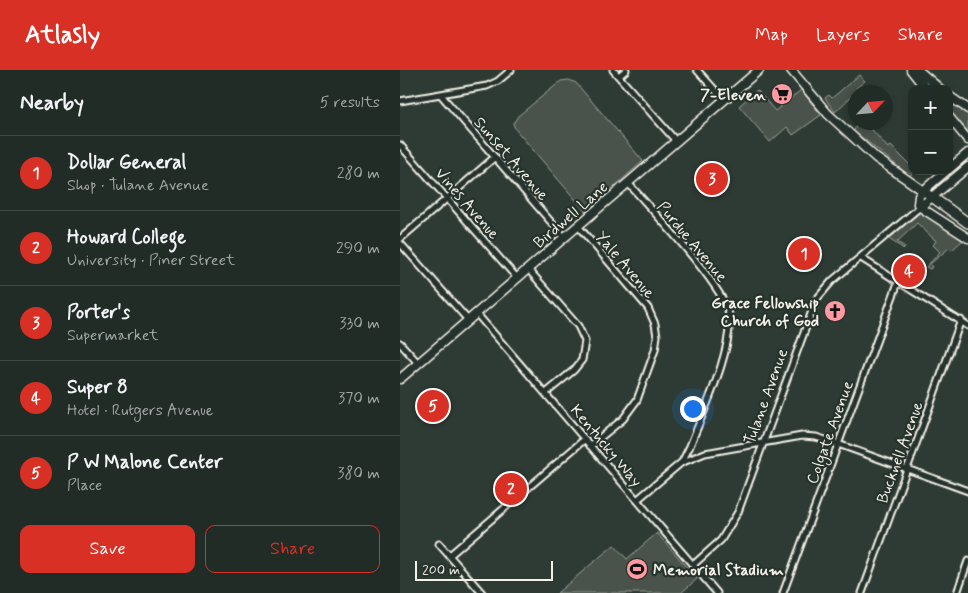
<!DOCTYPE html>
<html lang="en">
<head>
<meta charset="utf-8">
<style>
	body { margin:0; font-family:Mynerve,sans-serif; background:#2e3833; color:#f1f3f6 }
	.controls { position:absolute; right:15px; top:15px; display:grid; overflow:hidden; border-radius:10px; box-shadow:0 2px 8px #0003 }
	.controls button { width:45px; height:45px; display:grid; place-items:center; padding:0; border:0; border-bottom:1px solid #3f4844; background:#222c27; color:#f1f3f6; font:25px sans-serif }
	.compass { position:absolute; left:448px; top:15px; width:45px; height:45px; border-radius:50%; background:#222c27; box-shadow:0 2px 8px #0003; rotate:64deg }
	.scale { position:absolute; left:15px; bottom:12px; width:138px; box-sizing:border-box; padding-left:5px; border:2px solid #f4f1e8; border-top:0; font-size:14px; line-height:18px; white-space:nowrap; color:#f4f1e8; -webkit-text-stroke:4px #26332d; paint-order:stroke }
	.you { position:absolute; left:292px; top:338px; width:18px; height:18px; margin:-12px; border:4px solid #fff; border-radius:50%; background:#1a73e8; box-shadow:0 0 0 8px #1a73e833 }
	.badge { display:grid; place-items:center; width:32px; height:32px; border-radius:50%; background:#d93025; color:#fff; font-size:16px; font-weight:700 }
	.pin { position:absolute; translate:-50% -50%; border:2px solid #fff; box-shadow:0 1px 5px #0006 }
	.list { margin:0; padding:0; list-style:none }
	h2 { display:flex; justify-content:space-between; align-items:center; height:65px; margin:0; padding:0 20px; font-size:21px }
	h2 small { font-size:16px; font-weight:400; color:#a2a7a7 }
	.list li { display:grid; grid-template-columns:32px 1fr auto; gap:15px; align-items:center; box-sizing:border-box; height:75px; padding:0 20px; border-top:1px solid #3f4844 }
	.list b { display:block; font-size:19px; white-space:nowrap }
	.list p { margin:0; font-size:16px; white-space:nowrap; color:#a2a7a7 }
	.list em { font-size:16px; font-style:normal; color:#a2a7a7 }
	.actions { display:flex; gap:10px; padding:15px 20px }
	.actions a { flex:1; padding:11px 0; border:1px solid #d93025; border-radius:10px; text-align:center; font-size:18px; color:#d93025 }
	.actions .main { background:#d93025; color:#fff }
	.map { position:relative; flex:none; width:568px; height:523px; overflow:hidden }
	header { display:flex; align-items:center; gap:30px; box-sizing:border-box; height:70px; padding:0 25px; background:#d93025; color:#fff }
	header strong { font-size:24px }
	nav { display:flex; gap:28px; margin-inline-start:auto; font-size:18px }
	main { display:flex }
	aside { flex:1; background:#222c27 }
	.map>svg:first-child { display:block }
	.grass { fill:#48524c; stroke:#9ea29a }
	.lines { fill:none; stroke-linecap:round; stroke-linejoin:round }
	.street-casing { stroke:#f4f1e8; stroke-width:9 }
	.secondary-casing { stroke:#f4f1e8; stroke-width:11 }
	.highway-casing { stroke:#f4f1e8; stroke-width:12 }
	.street { stroke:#26332d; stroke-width:5 }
	.secondary { stroke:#26332d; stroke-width:8 }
	.highway { stroke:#26332d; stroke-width:9 }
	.labels { text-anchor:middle; stroke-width:4.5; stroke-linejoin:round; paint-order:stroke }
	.poi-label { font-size:16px; font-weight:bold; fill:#f4f1e8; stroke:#26332d; text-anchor:end }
	.street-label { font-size:16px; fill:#f4f1e8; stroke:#26332d }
</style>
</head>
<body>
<header>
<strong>Atlasly</strong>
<nav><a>Map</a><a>Layers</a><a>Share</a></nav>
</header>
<main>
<aside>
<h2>Nearby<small>5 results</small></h2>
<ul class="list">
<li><span class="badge">1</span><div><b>Dollar General</b><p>Shop · Tulane Avenue</p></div><em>280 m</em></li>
<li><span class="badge">2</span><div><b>Howard College</b><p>University · Piner Street</p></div><em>290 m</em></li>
<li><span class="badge">3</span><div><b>Porter's</b><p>Supermarket</p></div><em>330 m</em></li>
<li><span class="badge">4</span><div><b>Super 8</b><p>Hotel · Rutgers Avenue</p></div><em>370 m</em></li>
<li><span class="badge">5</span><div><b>P W Malone Center</b><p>Place</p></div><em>380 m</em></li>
</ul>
<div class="actions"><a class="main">Save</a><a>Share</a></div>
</aside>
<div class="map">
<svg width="568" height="523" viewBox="0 0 568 523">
	<rect width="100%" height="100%" fill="#2e3b34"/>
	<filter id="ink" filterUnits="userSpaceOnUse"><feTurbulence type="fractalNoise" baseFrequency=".02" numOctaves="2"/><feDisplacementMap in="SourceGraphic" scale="10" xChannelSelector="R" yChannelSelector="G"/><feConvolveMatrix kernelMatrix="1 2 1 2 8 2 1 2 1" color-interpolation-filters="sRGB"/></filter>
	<g filter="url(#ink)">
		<path class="grass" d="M459,5L465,11L456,18L459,22H456L435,42L425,28L429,25L432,28Z
			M169,10L176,13L243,91L186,142L116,60L113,54L118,46L161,11Z
			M357,20L375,41L401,20L421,45L393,65L387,57L370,72L339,36Z
			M549,28L568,41V63L549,41Z
			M457,53H466L488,78L491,76L512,97V101H514L510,106L454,61Z
			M521,141L564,169L552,180L549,178L530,194L532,197L530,199L526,197L540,182L533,175L536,171L517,153L497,172L505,177L504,179L489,169Z
			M257,463L297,509L281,523H157L214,475L227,489Z"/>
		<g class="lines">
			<g class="street-casing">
				<path id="street" d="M213,0L276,71
					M297,0L324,30
					M219,6L226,0
					M41,25L164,167
					M0,31L87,16L98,11L111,0
					M0,75L117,208
					M228,113C250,138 325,217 329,245C333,281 303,342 290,376L282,392L237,430
					M178,156L248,238L255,254L257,266L255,280L237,330L223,349L190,376
					M0,169L95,87
					M0,173L68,250
					M461,188L568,256
					M128,199L178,256L185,271L182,290L174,300L146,323
					M76,243L317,523
					M0,273L18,293
					M283,392L305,383L402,366L416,367L438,374L568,421
					M39,474L82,523
					M50,485L185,369
					M293,495L321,470L338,442L416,230L432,211L520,137
					M383,523L499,210
					M462,523L561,250
					M557,523L568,491"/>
			</g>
			<g class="secondary-casing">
				<path id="secondary" d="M391,0L428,44L476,88L532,127
					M511,0L526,19
					M518,0L540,19
					M549,26L568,39
					M549,47L568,70
					M549,99L568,83
					M520,137L568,97
					M520,137L568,168
					M520,137L518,134L519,126L523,121L546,101
					M0,309L359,0"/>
			</g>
			<g class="highway-casing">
				<path id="highway" d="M532,127L568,153"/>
			</g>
			<use href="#street" class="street"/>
			<use href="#secondary" class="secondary"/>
			<use href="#highway" class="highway"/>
		</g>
	</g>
	<defs>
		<g id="supermarket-disc" transform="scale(1.125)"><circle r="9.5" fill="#ff9aa2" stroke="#26332d"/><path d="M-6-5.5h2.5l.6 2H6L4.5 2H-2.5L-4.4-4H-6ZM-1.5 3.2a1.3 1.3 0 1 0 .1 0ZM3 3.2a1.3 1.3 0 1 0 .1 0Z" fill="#111"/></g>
		<g id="church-disc" transform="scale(1.125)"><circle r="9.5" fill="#ff9aa2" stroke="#26332d"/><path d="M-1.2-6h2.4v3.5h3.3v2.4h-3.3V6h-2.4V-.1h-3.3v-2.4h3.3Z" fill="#111"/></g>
		<g id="stadium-disc" transform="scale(1.125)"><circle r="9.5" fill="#ff9aa2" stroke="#26332d"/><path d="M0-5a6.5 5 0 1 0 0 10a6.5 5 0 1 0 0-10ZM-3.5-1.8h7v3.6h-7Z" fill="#111"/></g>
	</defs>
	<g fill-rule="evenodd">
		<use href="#supermarket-disc" x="382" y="24"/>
		<use href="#church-disc" x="435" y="241"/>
		<use href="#stadium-disc" x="237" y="499"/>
	</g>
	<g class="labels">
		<g class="poi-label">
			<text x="366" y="30">7-Eleven</text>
			<text x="419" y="238">Grace Fellowship<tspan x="419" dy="18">Church of God</tspan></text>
			<text x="253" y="505" text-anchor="start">Memorial Stadium</text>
		</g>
		<g class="street-label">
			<text transform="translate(112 88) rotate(49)" y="6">Sunset Avenue</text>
			<text transform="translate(68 133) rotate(49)" y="6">Vines Avenue</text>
			<text transform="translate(170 144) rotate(-41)" y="6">Birdwell Lane</text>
			<text transform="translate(293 171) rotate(50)" y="6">Purdue Avenue</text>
			<text transform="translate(226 194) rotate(50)" y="6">Yale Avenue</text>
			<text transform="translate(365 326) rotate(-70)" y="6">Tulane Avenue</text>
			<text transform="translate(429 362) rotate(-70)" y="6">Colgate Avenue</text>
			<text transform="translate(207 375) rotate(50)" y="6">Kentucky Way</text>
			<text transform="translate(499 382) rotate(-70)" y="6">Bucknell Avenue</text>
		</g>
	</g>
</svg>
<div class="controls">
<button>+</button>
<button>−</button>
</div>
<svg class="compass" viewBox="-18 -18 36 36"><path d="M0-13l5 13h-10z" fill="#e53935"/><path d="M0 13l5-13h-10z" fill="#a2a7a7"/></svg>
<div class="scale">200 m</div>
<div class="you"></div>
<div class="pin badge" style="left:404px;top:184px">1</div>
<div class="pin badge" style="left:111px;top:419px">2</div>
<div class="pin badge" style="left:312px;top:109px">3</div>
<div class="pin badge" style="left:509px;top:201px">4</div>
<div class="pin badge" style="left:33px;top:336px">5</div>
</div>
</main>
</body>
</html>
